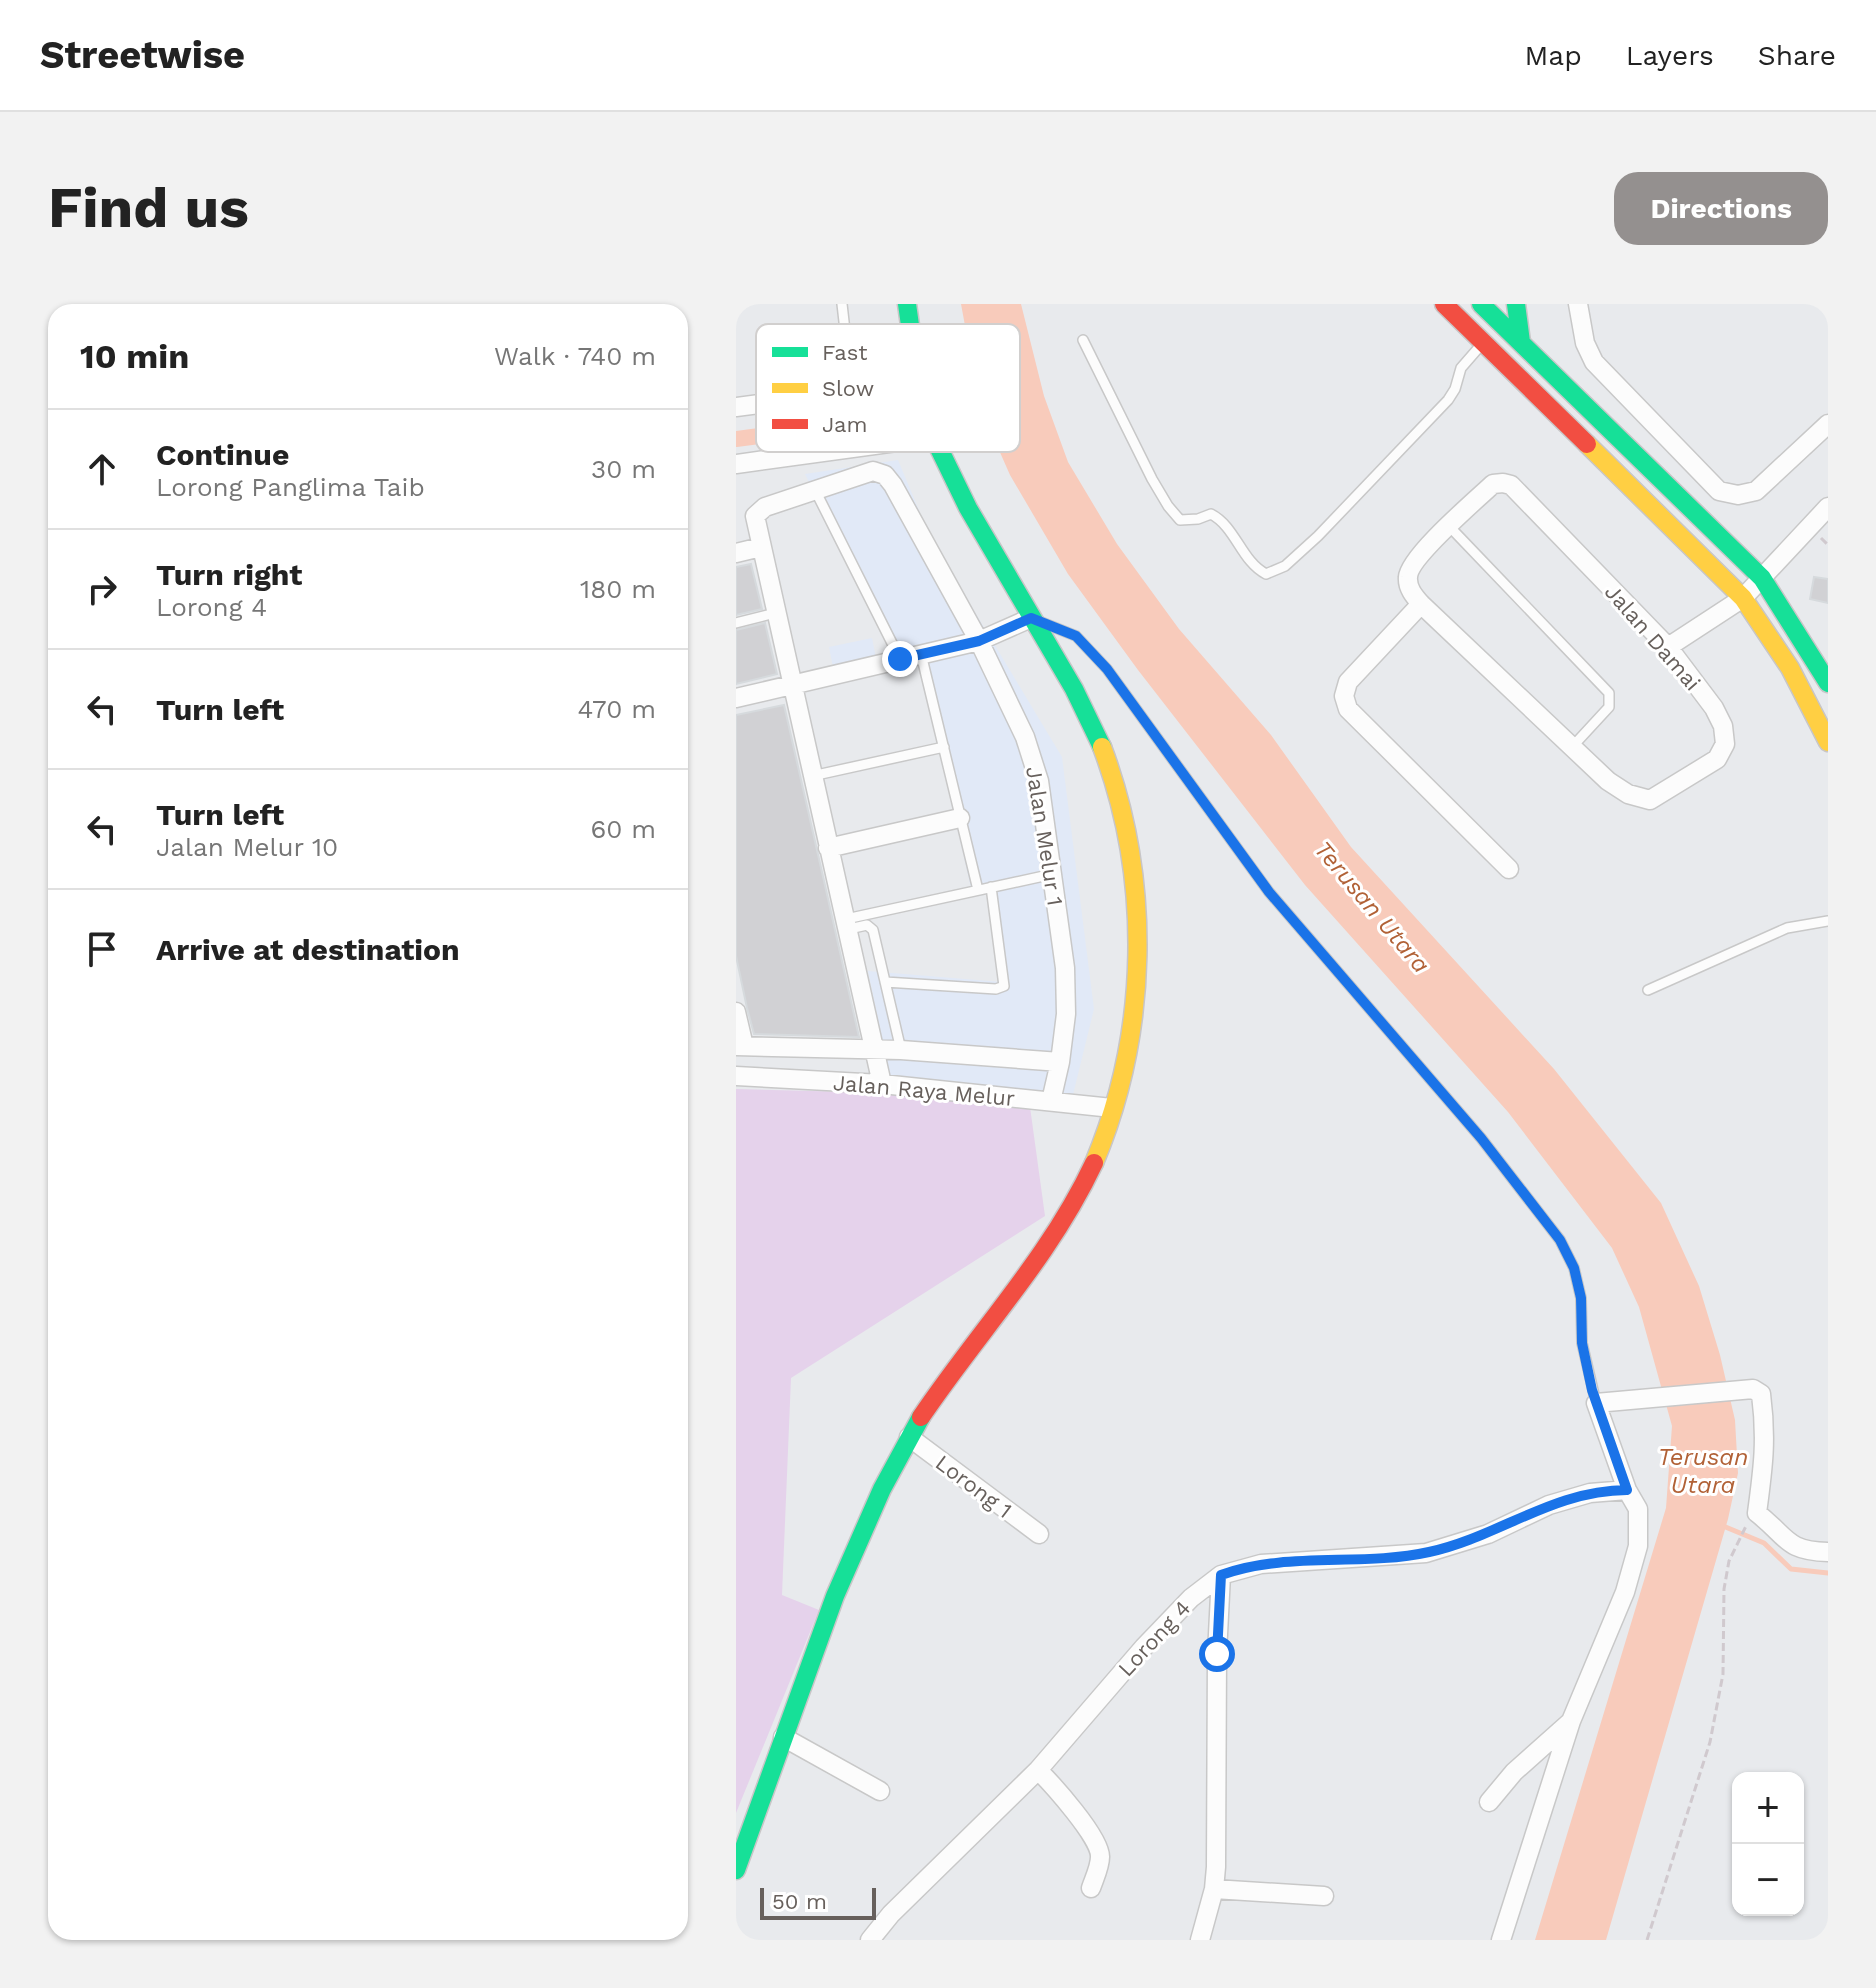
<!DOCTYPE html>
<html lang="en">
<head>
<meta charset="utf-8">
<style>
	body { margin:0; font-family:"Work Sans",sans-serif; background:#f2f2f2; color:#222 }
	.controls { position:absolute; right:24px; bottom:24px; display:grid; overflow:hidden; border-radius:16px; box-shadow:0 2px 6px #0004 }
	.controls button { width:72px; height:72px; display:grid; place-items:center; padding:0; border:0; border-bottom:2px solid #e0e0e0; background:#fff; color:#222; font:40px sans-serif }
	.scale { position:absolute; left:24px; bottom:20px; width:116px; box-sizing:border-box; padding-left:8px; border:4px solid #67605c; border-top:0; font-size:22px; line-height:28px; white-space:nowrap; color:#67605c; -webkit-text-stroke:6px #fff; paint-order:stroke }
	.stop { position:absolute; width:24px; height:24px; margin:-18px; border:6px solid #1a73e8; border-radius:50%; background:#fff }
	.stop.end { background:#1a73e8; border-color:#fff; box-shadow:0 2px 8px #0008 }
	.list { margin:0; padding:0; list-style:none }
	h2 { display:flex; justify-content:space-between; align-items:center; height:104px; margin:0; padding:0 32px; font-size:34px }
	h2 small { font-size:26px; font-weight:400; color:#767676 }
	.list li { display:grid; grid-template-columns:52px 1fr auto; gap:24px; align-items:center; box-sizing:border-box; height:120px; padding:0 32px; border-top:2px solid #e0e0e0 }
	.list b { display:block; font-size:30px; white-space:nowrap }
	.list p { margin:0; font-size:26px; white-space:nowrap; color:#767676 }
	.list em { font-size:26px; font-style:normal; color:#767676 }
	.icon { flex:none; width:44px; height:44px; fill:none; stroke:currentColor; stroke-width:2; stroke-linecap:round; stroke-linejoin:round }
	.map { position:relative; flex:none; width:1092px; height:1636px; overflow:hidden; border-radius:24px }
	header { display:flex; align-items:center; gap:48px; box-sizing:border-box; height:112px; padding:0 40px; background:#fff; border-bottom:2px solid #e0e0e0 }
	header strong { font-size:38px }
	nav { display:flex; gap:44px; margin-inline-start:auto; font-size:28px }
	.intro { display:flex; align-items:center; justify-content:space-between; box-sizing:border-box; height:192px; padding:0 48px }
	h1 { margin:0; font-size:56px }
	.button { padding:20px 36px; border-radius:24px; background:#94908f; color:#fff; font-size:28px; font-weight:700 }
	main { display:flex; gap:48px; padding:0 48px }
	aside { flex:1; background:#fff; border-radius:24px; box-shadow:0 2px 6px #0004 }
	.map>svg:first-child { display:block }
	.commercial { fill:#e1e9f7 }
	.green { fill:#e5d2eb }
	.water { fill:#f8cbbb }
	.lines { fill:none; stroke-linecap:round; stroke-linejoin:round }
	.stream { stroke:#f8cbbb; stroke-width:5 }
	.canal { stroke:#f8cbbb; stroke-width:16 }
	.building { fill:#d1d1d4; stroke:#d6dadd; stroke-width:2 }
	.lane-casing { stroke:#c8c8c8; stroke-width:12 }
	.street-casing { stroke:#c8c8c8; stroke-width:21 }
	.fast-casing { stroke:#c8c6c7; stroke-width:21 }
	.slow-casing { stroke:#c8c6c7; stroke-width:21 }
	.jam-casing { stroke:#c8c6c7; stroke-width:21 }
	.path { stroke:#d0c9ce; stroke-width:3; stroke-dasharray:8 4; stroke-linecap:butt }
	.lane { stroke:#fcfcfc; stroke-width:9 }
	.street { stroke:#fcfcfc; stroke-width:18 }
	.fast { stroke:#16e098; stroke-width:18 }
	.slow { stroke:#ffcf43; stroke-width:18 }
	.jam { stroke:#f24e42; stroke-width:18 }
	.route { stroke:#1a73e8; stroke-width:10 }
	.labels { text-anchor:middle; stroke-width:6; stroke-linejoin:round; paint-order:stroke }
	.street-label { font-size:22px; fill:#67605c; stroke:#fff }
	.water-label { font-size:24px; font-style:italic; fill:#b16136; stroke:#fff }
	.key { fill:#fff; stroke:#d1cfce; stroke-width:2 }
	.key-label { font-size:22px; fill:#67605c }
</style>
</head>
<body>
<header>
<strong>Streetwise</strong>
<nav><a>Map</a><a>Layers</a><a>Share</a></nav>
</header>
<div class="intro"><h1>Find us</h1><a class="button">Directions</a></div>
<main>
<aside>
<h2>10 min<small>Walk · 740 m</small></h2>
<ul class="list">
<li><svg class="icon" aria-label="ahead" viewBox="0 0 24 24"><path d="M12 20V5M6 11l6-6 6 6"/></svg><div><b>Continue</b><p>Lorong Panglima Taib</p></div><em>30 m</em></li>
<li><svg class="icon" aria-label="right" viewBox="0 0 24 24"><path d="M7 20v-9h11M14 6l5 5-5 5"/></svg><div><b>Turn right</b><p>Lorong 4</p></div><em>180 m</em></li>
<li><svg class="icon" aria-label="left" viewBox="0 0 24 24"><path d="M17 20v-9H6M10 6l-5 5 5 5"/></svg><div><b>Turn left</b></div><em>470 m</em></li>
<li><svg class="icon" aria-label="left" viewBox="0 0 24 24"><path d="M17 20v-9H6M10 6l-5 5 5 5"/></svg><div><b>Turn left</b><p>Jalan Melur 10</p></div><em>60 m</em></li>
<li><svg class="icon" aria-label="arrive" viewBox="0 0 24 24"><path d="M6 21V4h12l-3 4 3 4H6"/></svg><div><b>Arrive at destination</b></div></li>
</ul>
</aside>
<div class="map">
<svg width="1092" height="1636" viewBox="0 0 1092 1636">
	<rect width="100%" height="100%" fill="#e8eaed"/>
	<path class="commercial" d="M162,156L195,235L326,453L358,705L333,807L157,789L132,667L265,678L252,590L237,593L184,360L165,364L69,170Z
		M136,334L140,354L97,363L93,343Z"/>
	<path class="green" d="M0,785L157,789L294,803L309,912L55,1074L46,1291L83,1306L0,1509Z"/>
	<path class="water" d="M225,0H285L308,92L332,158L381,240L443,325L535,431L615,543L818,765L925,899L963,982L984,1051L999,1116L1002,1169L992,1215L870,1636H799L930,1204L936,1122L903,1003L876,944L772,808L569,581L402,366L332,270L274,171L244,103Z"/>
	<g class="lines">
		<path class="stream" d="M987,1222L1028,1239L1055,1265L1092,1269"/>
		<path class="canal" d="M0,135L168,113"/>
	</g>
	<path class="building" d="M15,260L26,305L0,311V263Z
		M1078,273L1092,275V299L1074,295Z
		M29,319L41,370L0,380V326Z
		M48,401L88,577L123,733L18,730L11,704L0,652V411Z"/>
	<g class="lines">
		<g class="lane-casing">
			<path id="lane" d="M106,0L116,88
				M347,36L416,175L432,202L444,216L462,215L475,210C500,223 505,257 530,270L549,262L582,232L712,96L719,85L725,64L745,41
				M79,186L164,355
				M712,221L873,389V403L837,442
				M305,318L340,332L371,365L533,588L745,834L824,936L838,964L845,994L846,1039L860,1099
				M0,319L39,309
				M185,350L242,586
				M76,472L208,443
				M110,615L317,570
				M113,625L131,621L137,626L165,746
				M149,678L260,685L268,682L255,583
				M912,686L1051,624L1092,617"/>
		</g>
		<g class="street-casing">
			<path id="street" d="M842,0L849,39L858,58L983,187L1002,191L1020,187L1092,120
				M0,103L182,79
				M0,160L197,133
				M767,179L775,181L932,343L978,404L987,422L989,440L981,455L914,496L892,490L872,477L685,300C678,292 671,284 672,273C673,253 740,196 757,180Z
				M0,249L25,243
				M685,300L612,378L608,392L612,405L773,565
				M932,343L1007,294L1092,203
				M0,394L243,337L295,314
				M92,544L224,514
				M0,708L8,742
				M0,742L165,746L324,758
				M0,772L146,780L376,804
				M146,780L19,212L29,203L137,167L149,171L157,181L243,337L289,433L303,477L329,664L330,710L324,758L315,797
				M173,1133L303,1230
				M47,1433L144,1487
				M302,1466C316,1480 365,1534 364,1553C364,1563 358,1575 355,1584
				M753,1498L778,1468L833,1419
				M478,1585L588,1592
				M134,1636L155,1610L302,1466L408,1343L455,1294L485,1271L525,1260L690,1249L752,1230L813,1201L854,1189L891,1186
				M464,1636L478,1585L480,1563L481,1350L485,1271
				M765,1636L835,1417L889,1288L902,1242V1205L891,1186L860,1099L1017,1085L1025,1090C1031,1136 1027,1164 1021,1209C1052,1233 1049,1247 1092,1248"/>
		</g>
		<g class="fast-casing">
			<path id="fast" d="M171,0L183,85L198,134L232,204L338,385L366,443
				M745,0L1026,274L1092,379
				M780,0L785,38
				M0,1566L99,1292L146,1185L185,1113"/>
		</g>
		<g class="slow-casing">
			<path id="slow" d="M851,140L1007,294L1054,364L1092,438
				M358,859C413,728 416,576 366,443"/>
		</g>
		<g class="jam-casing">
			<path id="jam" d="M708,0L851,140
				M185,1113C243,1027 314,953 358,859"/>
		</g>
		<path class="path" d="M1085,234L1092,241
			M911,1636L974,1438L987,1370L988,1285L993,1257L1011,1220"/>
		<use href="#lane" class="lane"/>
		<use href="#street" class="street"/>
		<use href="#fast" class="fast"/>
		<use href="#slow" class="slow"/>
		<use href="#jam" class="jam"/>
	</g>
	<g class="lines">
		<path class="route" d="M164,355L243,337L295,314L340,332L371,365L533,588L745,834L824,936L838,964L845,994L846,1039L856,1086L891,1186C818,1186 762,1233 693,1248C625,1263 551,1247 485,1271L481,1350"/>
	</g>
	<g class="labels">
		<g class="street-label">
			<text transform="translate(917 333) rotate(49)" y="8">Jalan Damai</text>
			<text transform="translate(309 532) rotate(81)" y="8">Jalan Melur 1</text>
			<text transform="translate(188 786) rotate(5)" y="8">Jalan Raya Melur</text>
			<text transform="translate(238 1182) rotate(37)" y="8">Lorong 1</text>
			<text transform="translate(418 1334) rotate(-47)" y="8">Lorong 4</text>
		</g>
		<g class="water-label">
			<text transform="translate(636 603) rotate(50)" y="8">Terusan Utara</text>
			<text x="967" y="1161">Terusan<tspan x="967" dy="28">Utara</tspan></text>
		</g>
	</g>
	<rect x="20" y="20" width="264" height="128" rx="12" class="key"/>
	<rect x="36" y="43" width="36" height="10" fill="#16e098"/>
	<rect x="36" y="79" width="36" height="10" fill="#ffcf43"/>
	<rect x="36" y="115" width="36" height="10" fill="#f24e42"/>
	<g class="key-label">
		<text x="86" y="56">Fast</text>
		<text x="86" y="92">Slow</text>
		<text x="86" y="128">Jam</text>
	</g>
</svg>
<div class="controls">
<button>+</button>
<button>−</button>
</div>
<div class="scale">50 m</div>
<div class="stop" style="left:481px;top:1350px"></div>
<div class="stop end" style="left:164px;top:355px"></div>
</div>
</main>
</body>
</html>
